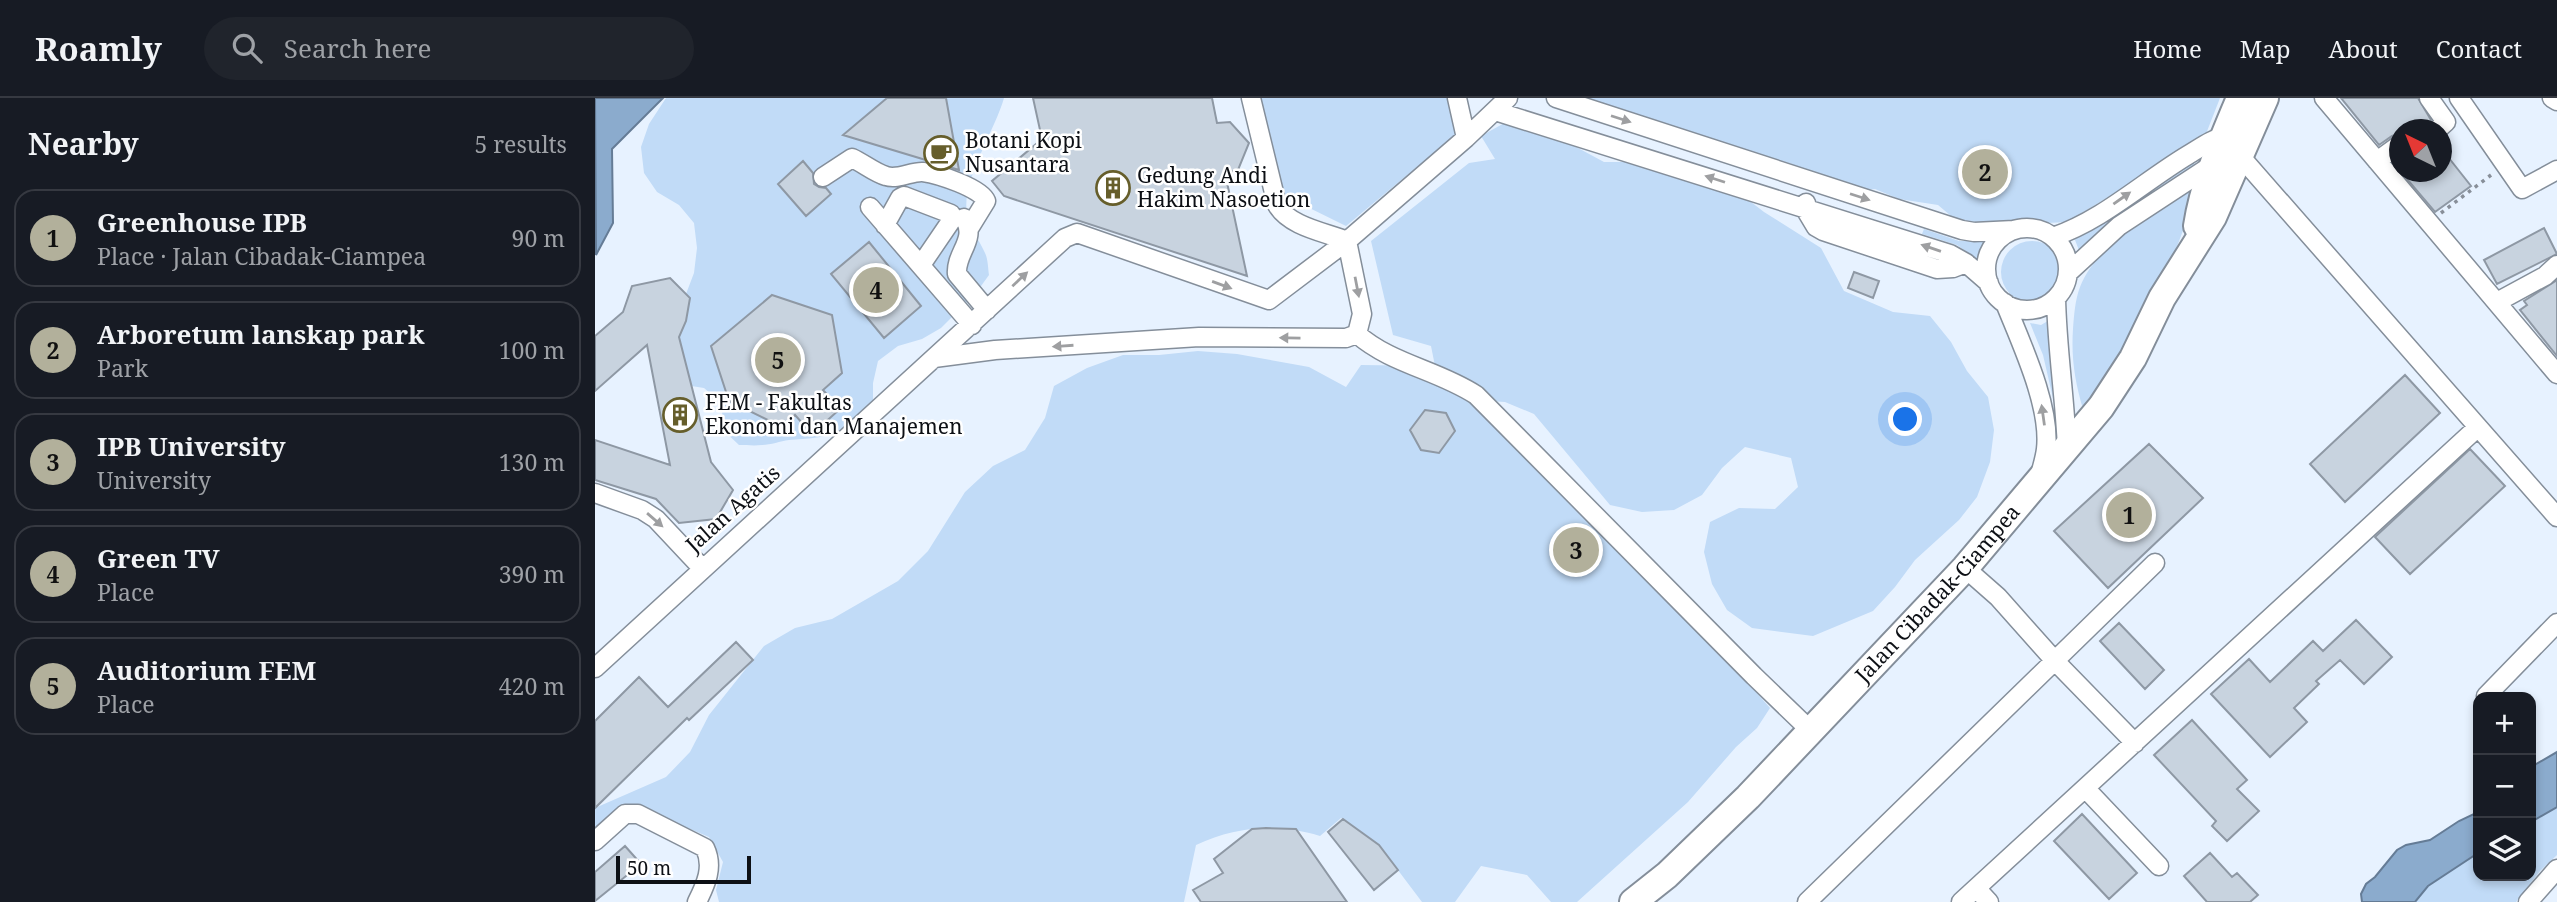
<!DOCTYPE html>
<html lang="en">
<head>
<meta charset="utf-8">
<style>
	body { margin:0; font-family:"Noto Serif",serif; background:#20242c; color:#f1f3f6 }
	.controls { position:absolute; right:21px; bottom:21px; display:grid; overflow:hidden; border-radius:14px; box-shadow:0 4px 10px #0003 }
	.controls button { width:63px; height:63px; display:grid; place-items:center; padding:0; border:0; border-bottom:2px solid #363941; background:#171b24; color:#f1f3f6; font:35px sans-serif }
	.compass { position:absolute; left:1794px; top:21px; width:63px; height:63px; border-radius:50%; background:#171b24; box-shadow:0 4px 10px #0003; rotate:317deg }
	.scale { position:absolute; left:21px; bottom:18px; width:135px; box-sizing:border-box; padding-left:7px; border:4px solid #0d1015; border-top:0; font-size:19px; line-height:24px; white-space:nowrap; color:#0d1015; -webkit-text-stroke:5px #fff; paint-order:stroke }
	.you { position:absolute; left:1311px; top:322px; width:24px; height:24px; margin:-18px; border:5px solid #fff; border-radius:50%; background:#1a73e8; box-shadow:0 0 0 10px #1a73e833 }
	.badge { display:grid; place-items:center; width:46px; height:46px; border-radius:50%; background:#b2b09b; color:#111; font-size:23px; font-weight:700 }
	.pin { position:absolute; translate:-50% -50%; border:4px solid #fff; box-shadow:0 2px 7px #0006 }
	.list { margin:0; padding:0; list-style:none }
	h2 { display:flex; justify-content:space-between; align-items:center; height:91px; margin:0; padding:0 28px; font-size:30px }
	h2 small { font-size:23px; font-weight:400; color:#9ea1a6 }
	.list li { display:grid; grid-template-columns:46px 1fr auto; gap:21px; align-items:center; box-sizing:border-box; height:98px; margin:0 14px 14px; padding:0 14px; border:2px solid #363941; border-radius:21px }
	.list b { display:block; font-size:26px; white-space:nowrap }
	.list p { margin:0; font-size:23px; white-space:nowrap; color:#9ea1a6 }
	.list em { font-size:23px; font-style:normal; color:#9ea1a6 }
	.icon { flex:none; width:38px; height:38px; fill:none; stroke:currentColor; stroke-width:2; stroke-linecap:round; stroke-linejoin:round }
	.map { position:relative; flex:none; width:1962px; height:804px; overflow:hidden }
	header { display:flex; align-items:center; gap:42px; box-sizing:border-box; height:98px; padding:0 35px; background:#171b24; border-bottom:2px solid #363941 }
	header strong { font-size:33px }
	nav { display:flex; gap:38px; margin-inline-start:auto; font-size:24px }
	.search { width:490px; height:63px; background:#20242c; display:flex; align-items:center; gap:18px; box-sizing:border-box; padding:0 24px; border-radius:38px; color:#9ea1a6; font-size:26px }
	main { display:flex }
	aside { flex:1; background:#171b24 }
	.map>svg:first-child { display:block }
	.green { fill:#c1dbf7 }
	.water { fill:#8babcd; stroke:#657c96; stroke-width:2 }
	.building { fill:#c8d3df; stroke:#8e98a4; stroke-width:2 }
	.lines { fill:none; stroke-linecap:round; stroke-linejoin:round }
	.minor-casing { stroke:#848e9a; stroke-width:21 }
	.highway-casing { stroke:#848e9a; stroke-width:30 }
	.path { stroke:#888f99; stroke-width:3.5; stroke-dasharray:3.5 5; stroke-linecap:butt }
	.minor { stroke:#fff; stroke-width:18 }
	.highway { stroke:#fff; stroke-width:26 }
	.oneway { fill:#9e9fa1 }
	.labels { text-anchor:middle; stroke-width:5; stroke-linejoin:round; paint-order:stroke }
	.poi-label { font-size:21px; fill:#0d1015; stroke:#fff; text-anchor:start }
	.street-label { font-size:21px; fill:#0d1015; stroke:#fff }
</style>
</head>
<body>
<header>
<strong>Roamly</strong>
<div class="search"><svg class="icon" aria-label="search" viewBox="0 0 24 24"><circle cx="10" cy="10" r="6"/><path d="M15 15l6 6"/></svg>Search here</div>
<nav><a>Home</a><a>Map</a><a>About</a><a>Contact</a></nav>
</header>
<main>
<aside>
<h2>Nearby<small>5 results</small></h2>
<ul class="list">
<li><span class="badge">1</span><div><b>Greenhouse IPB</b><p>Place · Jalan Cibadak-Ciampea</p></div><em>90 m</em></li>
<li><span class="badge">2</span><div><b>Arboretum lanskap park</b><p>Park</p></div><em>100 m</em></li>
<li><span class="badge">3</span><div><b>IPB University</b><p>University</p></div><em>130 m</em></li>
<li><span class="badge">4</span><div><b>Green TV</b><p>Place</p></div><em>390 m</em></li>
<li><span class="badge">5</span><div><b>Auditorium FEM</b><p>Place</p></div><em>420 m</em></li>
</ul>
</aside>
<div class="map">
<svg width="1962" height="804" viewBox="0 0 1962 804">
	<rect width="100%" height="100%" fill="#e7f2ff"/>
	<path class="green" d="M71,0H409C400,32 366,84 372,115C374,130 384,141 390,155C393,161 393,170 394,177L381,195L346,230L327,241L303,248L283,263L278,285V307C252,339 233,339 194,342C185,343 176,347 167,347C159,348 151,347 144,347L126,330L128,306L109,290L84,286L83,217L99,175L102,150L99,125L84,107L62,94L49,75L46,49L54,26Z
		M665,0H854L864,34L751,128L682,94Z
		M966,0H1625L1609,41L1472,124L1388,128L1362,123L1343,107L1304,101L1280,91L1264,93L1210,78L1197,66L1172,59H1162L1157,54Z
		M913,23L970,43L1009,64H1046L1106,88L1143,94L1169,114L1226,150L1249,193L1298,214L1335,218L1356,244L1372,273L1393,299L1399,332L1395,364L1382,399L1364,422L1320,462L1300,489L1278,513L1218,538L1157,530L1132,512L1117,486L1109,454L1115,424L1144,410L1180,411L1203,389L1196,360L1150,349L1127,370L1107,397L1079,412L1047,414L1015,407L939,316L910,304L893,303L1096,520L1175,610L1162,630L1141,649L1093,704L982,804H956L932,777L886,768L860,804H827L784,747L746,720L725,738C681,725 643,728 601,747L589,804H124L121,792L128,764L114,739L36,706L0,729V710L71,679L95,654L114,617L169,548L200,530L237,521L303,483L333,453L370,394L398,368L430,352L450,320L459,288L492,270L528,257H564L603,253L642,256L714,269L751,289L766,267L840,268L836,248L798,237L776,143L874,65L900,61L886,38Z
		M1599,63L1600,69L1485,155L1480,142L1475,138Z
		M1599,93V103L1568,186L1510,283L1488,311C1480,284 1476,260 1478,231C1479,218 1480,202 1485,189C1502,146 1553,120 1589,96Z
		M1329,131L1364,143H1393L1383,162L1362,147L1327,136Z
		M1406 174a31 31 0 1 1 62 0a31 31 0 1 1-62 0Z
		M1458,220L1463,322L1448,257L1435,225L1446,227Z
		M1962,709V757L1945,773L1921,804H1820L1833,788L1883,755V778H1936V724Z"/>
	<path class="water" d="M0,0H68L17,51L18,125L1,157Z
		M1962,654V709L1936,724V669Z
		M1883,714V755L1833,788L1820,804H1767L1766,796L1771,786L1780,779L1802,752L1811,747L1835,742L1864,723Z"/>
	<path class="building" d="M292,0H351L364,72L248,37Z
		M438,0H617L622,25L635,24L654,45L643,72L630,75L652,178L409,98L397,83L447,41Z
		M1746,0H1823L1836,22L1831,32H1804V36L1797,38L1784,47Z
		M1846,50L1876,88L1840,114L1806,74H1846Z
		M208,63L218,75L219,86L224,89L231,90L236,96L211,118L183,86Z
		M1949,130L1962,156L1902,186L1889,162Z
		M274,144L326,208L289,240L236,176Z
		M1259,174L1284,183L1278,200L1253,190Z
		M75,180L95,200L91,223L84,239L116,364L138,392L121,421L84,425L61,401L0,382V342L75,367L52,247L0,293V238L28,214L37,188Z
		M1962,182V258L1925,212L1932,207L1929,203Z
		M177,197L237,217L247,275L228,292L245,311L217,336L200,317L187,329L134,303L116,248Z
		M1810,277L1845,315L1750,404L1715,366Z
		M830,312L851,315L860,333L844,355L826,352L815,332Z
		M1554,346L1608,400L1513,490L1459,433Z
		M1875,351L1910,388L1815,476L1780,439Z
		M1761,522L1797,559L1769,586L1745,562L1721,583L1724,586L1699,610L1712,624L1675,659L1616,596L1654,561L1675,584L1718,543L1728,553Z
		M1524,525L1569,572L1550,591L1505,543Z
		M141,544L158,562L94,622L92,620L0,710V623L44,579L73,609Z
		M1597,622L1652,682L1642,691L1664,713L1632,743L1617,728L1621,723L1559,657Z
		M1487,716L1542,775L1514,801L1459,743Z
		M748,721L784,747L803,772L779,792L733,734Z
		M671,730L701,731L752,804H606L598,792L628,775L619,761L657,731Z
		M30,748L46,766L0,803V774Z
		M1615,755L1637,779L1642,775L1663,797L1655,804H1612L1589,778Z"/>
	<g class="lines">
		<g class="minor-casing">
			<path id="minor" d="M656,0L682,107C695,129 730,134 752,143
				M862,0L871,40
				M961,0L1367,132L1379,134L1419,132
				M1729,0L1962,276
				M1834,0L1851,24L1842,32
				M1864,0L1927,91L1962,72
				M1957,0L1962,3
				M900,13L1355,156L1371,165L1394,185
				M1646,59L1962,419
				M1782,63L1804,47
				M228,79L257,60C268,65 280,75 291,78C303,82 317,73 328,74C343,76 386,90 391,103L375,129
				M1211,105L1209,109L1221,129L1228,133L1342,171L1358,170L1371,165
				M275,109L377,227
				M369,120C383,141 360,155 362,176L392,212
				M290,127L305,100L309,98L356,116L358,120L326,167
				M1391 171a41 41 0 1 1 82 0a41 41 0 1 1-82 0Z
				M1458,139C1508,122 1548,84 1593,57C1605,50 1618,40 1632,38
				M1473,175L1524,128L1620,65
				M1461,200C1462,251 1470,300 1472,351
				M1902,204L1950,178L1962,167
				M1410,205C1426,245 1456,308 1451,351C1450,360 1447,369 1445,377
				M762,236C796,266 843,272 881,297L1159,578L1215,632
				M339,260L400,252L604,239L751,240L762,236L767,216L752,143
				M0,395L47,412L61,421L107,470
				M1370,470L1403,499L1460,563L1540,645
				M0,570L470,140L482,135L674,202L752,143L871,40L913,0
				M1891,598L1962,525
				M1491,691L1564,768
				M0,743L30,716H43L110,750C119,769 111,786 102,804
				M1382,791L1394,804
				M1212,804L1560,465
				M1366,804L1883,329
				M1933,804L1962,771"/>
		</g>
		<g class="highway-casing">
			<g id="highway">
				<path d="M1602,128C1609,83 1628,41 1645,0"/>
				<path id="s1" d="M1038,804L1072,777L1153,699L1370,470L1506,309L1538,260L1567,200L1618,119L1670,0"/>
			</g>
		</g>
		<path class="path" d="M1846,115L1896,77"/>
		<use href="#minor" class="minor"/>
		<use href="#highway" class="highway"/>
	</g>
	<defs><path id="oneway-solid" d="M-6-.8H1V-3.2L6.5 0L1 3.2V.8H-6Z" transform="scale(1.75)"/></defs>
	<g class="oneway">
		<use href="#oneway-solid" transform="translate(1026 21) rotate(18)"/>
		<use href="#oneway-solid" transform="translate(1120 81) rotate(-162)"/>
		<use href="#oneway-solid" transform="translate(1265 99) rotate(18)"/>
		<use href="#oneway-solid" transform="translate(1527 100) rotate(-35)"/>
		<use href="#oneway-solid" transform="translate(1336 150) rotate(-161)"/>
		<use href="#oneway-solid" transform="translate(425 181) rotate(-43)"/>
		<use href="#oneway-solid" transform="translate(627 187) rotate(20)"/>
		<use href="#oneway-solid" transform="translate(762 189) rotate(79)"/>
		<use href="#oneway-solid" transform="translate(695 240) rotate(-179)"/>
		<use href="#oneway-solid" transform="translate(468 248) rotate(176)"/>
		<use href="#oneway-solid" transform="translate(1448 317) rotate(-98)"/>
		<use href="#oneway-solid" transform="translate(60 422) rotate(41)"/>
	</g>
	<defs>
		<g id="cafe-ring" transform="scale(1.75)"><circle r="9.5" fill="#fff" stroke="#665e2b" stroke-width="1.5"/><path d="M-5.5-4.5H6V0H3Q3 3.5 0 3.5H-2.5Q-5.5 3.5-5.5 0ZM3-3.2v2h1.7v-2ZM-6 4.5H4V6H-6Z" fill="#665e2b"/></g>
		<g id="building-ring" transform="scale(1.75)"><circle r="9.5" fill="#fff" stroke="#665e2b" stroke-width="1.5"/><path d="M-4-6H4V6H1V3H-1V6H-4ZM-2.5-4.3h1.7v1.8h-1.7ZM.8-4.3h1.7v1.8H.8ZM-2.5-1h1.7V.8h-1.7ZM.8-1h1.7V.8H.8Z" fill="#665e2b"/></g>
	</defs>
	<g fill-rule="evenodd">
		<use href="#cafe-ring" x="346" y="55"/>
		<use href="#building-ring" x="518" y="90"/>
		<use href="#building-ring" x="85" y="317"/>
	</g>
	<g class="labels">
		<g class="poi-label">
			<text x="370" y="50">Botani Kopi<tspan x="370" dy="24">Nusantara</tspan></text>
			<text x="542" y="85">Gedung Andi<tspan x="542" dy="24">Hakim Nasoetion</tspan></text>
			<text x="110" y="312">FEM - Fakultas<tspan x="110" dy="24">Ekonomi dan Manajemen</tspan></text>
		</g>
		<g class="street-label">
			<text transform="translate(138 411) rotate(-42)" y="7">Jalan Agatis</text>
			<text dy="7" stroke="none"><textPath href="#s1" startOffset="434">Jalan Cibadak-Ciampea</textPath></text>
		</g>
	</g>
</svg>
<div class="controls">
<button>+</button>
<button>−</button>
<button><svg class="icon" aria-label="layers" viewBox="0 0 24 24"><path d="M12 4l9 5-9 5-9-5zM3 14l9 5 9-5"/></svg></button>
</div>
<svg class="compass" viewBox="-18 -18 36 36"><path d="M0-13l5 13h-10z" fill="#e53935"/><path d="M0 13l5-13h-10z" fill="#9ea1a6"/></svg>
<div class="scale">50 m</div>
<div class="you"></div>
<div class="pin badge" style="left:1534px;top:417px">1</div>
<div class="pin badge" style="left:1390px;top:74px">2</div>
<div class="pin badge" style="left:981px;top:452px">3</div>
<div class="pin badge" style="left:281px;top:192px">4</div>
<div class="pin badge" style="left:183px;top:262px">5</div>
</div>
</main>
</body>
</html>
